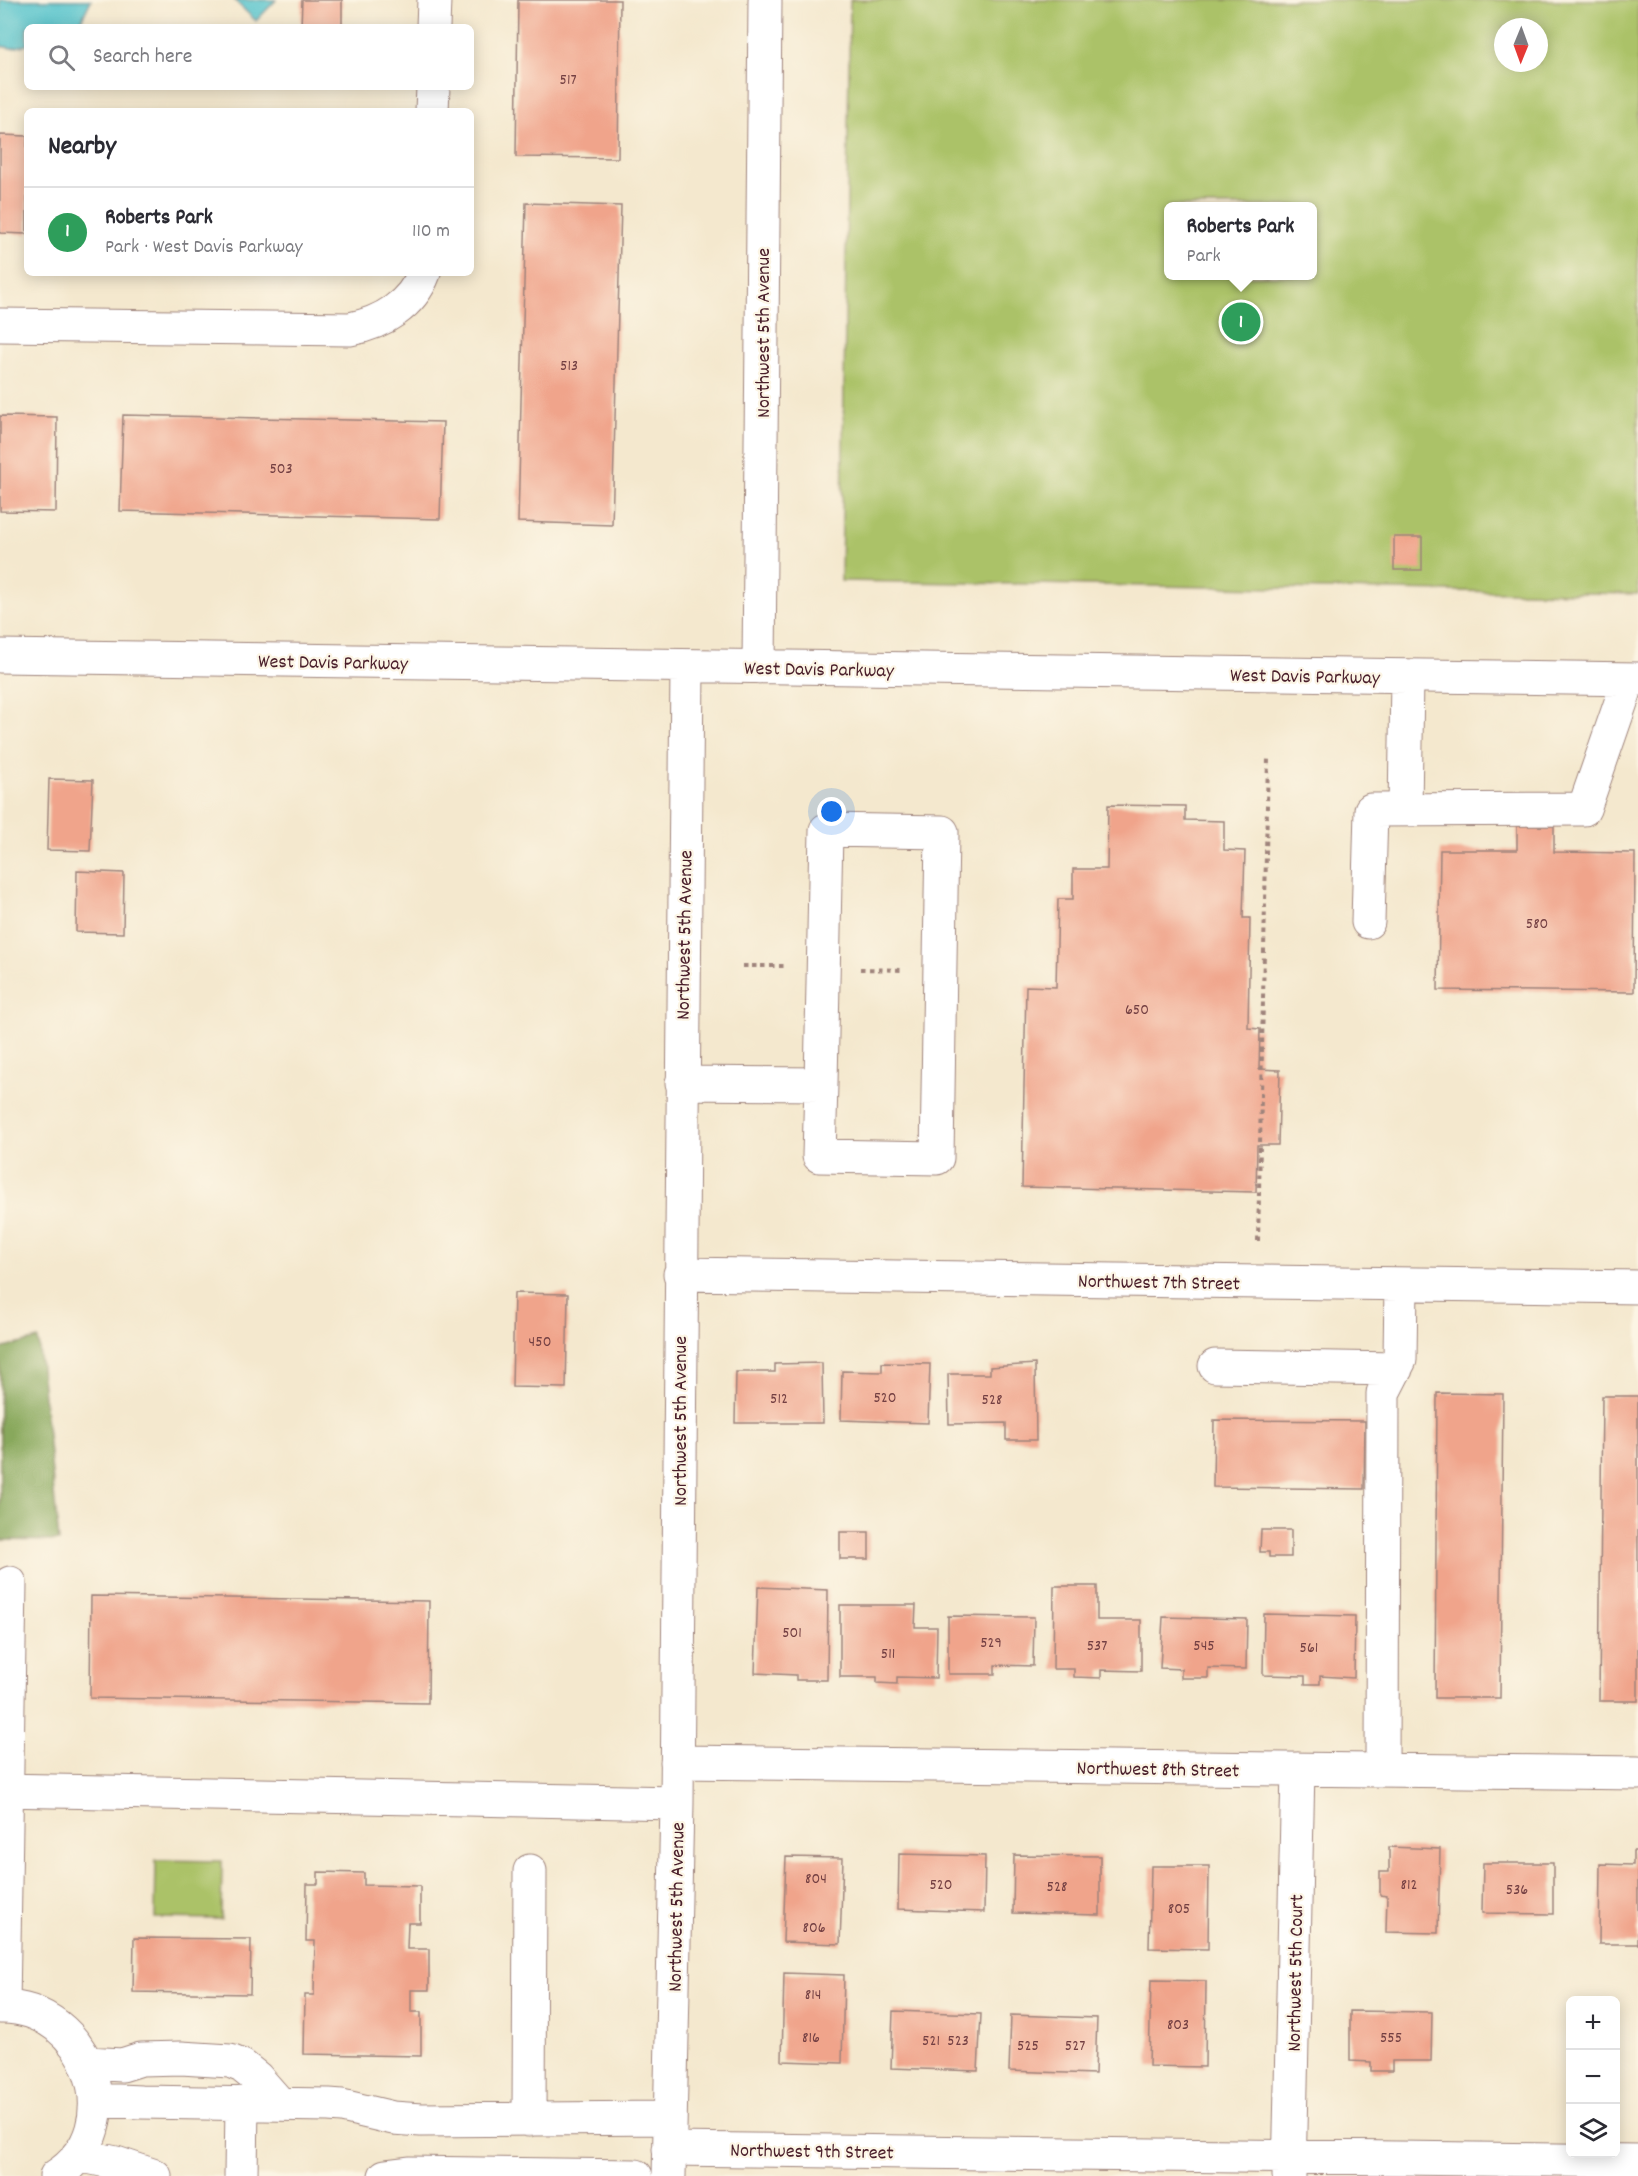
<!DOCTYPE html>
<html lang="en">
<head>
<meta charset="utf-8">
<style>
	body { margin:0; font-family:Dekko,sans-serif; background:#f2f2f3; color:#2b2b33 }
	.controls { position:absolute; right:18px; bottom:18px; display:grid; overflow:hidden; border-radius:9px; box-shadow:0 3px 15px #0003 }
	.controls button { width:54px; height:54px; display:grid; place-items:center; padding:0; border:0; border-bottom:2px solid #e1e1e2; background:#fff; color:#2b2b33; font:30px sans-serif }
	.compass { position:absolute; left:1494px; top:18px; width:54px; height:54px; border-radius:50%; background:#fff; box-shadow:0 3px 15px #0003; rotate:181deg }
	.you { position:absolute; left:832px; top:812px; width:21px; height:21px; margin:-15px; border:4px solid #fff; border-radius:50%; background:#1a73e8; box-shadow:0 0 0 9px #1a73e833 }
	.badge { display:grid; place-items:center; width:39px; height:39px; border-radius:50%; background:#b5179e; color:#fff; font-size:20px; font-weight:700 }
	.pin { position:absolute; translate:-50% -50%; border:3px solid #fff; box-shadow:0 2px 6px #0006 }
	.popup { position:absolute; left:1164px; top:202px; width:153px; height:78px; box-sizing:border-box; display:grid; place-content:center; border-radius:9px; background:#fff; filter:drop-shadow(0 2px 4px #0005); font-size:20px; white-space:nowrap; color:#7c7c81 }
	.popup b { font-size:22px; color:#2b2b33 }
	.popup::after { content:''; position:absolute; left:50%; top:100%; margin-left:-12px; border:12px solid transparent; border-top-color:#fff }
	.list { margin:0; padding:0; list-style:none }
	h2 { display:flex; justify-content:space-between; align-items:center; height:78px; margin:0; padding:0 24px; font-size:26px }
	h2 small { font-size:20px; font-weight:400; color:#7c7c81 }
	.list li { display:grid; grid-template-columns:39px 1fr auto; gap:18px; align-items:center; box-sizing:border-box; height:90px; padding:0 24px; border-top:2px solid #e1e1e2 }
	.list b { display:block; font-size:22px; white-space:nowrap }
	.list p { margin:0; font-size:20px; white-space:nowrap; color:#7c7c81 }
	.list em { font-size:20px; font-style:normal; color:#7c7c81 }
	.icon { flex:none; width:33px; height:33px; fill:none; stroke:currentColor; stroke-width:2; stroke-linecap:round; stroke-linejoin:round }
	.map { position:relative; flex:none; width:1638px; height:2176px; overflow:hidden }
	.search { position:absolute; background:#fff; box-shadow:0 3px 15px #0003; left:24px; top:24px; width:450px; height:66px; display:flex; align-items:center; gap:15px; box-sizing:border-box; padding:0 21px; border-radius:9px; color:#7c7c81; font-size:22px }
	.panel { position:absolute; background:#fff; box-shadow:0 3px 15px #0003; left:24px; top:108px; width:450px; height:168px; border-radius:9px }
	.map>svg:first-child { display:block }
	.green { fill:#abc268; stroke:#7a704a; stroke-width:1.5; fill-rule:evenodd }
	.forest { fill:#88a85c; stroke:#696444; stroke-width:1.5 }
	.water { fill:#58c5cd; stroke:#51727c; stroke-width:1.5 }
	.building { fill:#f0a48b }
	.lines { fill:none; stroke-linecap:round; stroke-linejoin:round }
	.minor-casing { stroke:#9f847c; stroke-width:35 }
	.path { stroke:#9f847c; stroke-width:4; stroke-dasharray:4.5 4.5; stroke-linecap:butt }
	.minor { stroke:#fff; stroke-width:33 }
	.labels { text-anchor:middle; stroke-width:4.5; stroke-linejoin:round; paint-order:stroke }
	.number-label { font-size:16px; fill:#744043 }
	.street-label { font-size:20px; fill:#4a1f2b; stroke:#fcf5e5 }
</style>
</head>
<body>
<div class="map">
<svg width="1638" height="2176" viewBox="0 0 1638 2176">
	<rect width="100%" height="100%" fill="#fcf5e5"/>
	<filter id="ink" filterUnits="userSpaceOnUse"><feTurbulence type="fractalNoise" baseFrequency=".0167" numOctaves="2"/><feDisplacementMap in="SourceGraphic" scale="12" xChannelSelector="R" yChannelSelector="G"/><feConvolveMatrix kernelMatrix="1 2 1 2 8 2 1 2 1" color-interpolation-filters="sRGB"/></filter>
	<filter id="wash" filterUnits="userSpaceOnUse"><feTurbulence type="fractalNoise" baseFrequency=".008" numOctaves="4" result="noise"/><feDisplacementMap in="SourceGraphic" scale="24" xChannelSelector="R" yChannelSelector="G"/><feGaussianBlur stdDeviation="1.35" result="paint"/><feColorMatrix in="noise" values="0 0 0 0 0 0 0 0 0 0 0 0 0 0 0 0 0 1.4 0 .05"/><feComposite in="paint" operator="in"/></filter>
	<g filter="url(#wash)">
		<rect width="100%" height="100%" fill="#f4e8ce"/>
		<path class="green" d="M850,0H1638V594L841,581ZM1503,27H1539V63H1503ZM1169,206H1313V276H1169Z
			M156,1860L222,1861L221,1919L155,1918Z"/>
		<path class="forest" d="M38,1339L59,1541L0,1540V1349Z"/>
		<path class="water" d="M0,0H91L78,27H27V45L11,48L0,46Z
			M234,0H276L256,21Z"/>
		<g id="blocks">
			<path class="building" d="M302,0H342V27H301Z
				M518,0H620L618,158L516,157Z
				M0,135L27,136V234L0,233Z
				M526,203L621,206L612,525L518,522Z
				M123,415L443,422L440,519L120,511Z
				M0,416L57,417L56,512L0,511Z
				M1394,537H1422V570H1394Z
				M49,779L93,780L90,851L47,850Z
				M1108,805L1185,806V820L1224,821V850L1245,851L1243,918H1250L1248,1028L1260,1029L1259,1069L1280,1070L1278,1145H1257L1256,1192L1022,1187L1026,986L1056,987L1058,899H1073V869H1107Z
				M1517,826H1554V852L1635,853L1634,992L1438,990L1440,850H1517Z
				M77,871L124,873L123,933L76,932Z
				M514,1293L568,1294L566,1388L512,1387Z
				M822,1363L823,1423H735L736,1372H775V1364Z
				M882,1363L930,1364L928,1423L841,1420L842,1371L882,1372Z
				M1035,1364L1036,1440H1006V1423L949,1424L948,1374H990V1367Z
				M1437,1393L1503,1394L1500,1698H1435Z
				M1602,1396H1638V1701H1599Z
				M1214,1420L1365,1421L1364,1489L1213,1487Z
				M1261,1530H1291V1557H1269V1552H1260Z
				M840,1532H869V1559H840Z
				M1054,1586H1097V1620H1141V1671L1101,1670V1678L1074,1677V1669H1053Z
				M758,1587L828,1590L827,1680H796V1675L755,1673Z
				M91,1596L429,1601L428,1703L90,1698Z
				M840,1605H916L915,1627H937L936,1678L897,1677V1684L877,1683V1677H840Z
				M1264,1614L1355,1616L1354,1678L1320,1676V1684H1305V1676L1263,1675Z
				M948,1616L1034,1617L1033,1666L995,1665V1674H948Z
				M1163,1617L1247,1619L1246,1669L1208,1668V1678H1181V1669L1160,1668Z
				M1389,1847L1440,1849L1438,1933L1386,1932L1387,1896L1380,1895V1872H1389Z
				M1633,1851H1638V1944H1599L1600,1864L1633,1865Z
				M899,1854L985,1856L984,1912L898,1909Z
				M1014,1855L1100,1856V1915L1013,1913Z
				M786,1857L843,1858L840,1944L783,1942Z
				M1483,1863H1553V1914L1482,1913Z
				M1151,1866H1209L1208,1949L1149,1948Z
				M318,1872L364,1873V1885L420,1886V1923H408L407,1949H429V1990H411V2012H421V2056L304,2054L305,1995H314L315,1941H306L307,1884H318Z
				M134,1938L251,1939L250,1994L133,1992Z
				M784,1973L844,1975L842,2063L782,2061Z
				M1151,1980L1206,1981L1205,2067L1149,2066Z
				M893,2011L981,2014L978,2071L891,2068Z
				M1350,2011L1432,2012L1431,2061H1392V2071H1371V2062L1350,2061Z
				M1011,2015L1097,2018L1095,2074L1009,2071Z"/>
		</g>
	</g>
	<g filter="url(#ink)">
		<use href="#blocks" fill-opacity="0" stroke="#9f847c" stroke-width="1.5"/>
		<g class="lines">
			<g class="minor-casing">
				<path id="minor" d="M433,27L434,0
					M432,111L433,87
					M0,325L350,329C382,323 412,305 424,273
					M0,656L1638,679
					M759,667L765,0
					M1405,810L1407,677
					M1368,922L1371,810L1584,809L1629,679
					M682,1083L821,1084L819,1156L937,1158L942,832L826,830L821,1084
					M680,1274L1638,1287
					M1215,1366L1396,1369
					M677,1762L1638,1773
					M1382,1770L1383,1393L1400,1360L1401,1284
					M0,1790L677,1803
					M3,2006L10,1583
					M0,2007C89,2005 132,2128 56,2176
					M87,2063L122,2065L141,2059L181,2058L230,2061L242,2066L257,2078L279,2103
					M96,2100L141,2102L329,2105L342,2106L393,2118L421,2120L670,2118
					M529,2120L530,1871
					M669,2149L1638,2161
					M78,2155L116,2163L155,2176
					M241,2176L242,2103
					M385,2176L409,2173L636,2176
					M669,2176L677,1803L687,666
					M1289,2176L1298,1769"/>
			</g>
			<path class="path" d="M743,966H787
				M860,969L904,970
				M1258,1241L1268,757"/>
			<use href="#minor" class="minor"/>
		</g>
	</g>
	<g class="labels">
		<g class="number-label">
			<text x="568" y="84">517</text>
			<text x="569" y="370">513</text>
			<text x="281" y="473">503</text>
			<text x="1537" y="928">580</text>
			<text x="1137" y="1014">650</text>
			<text x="540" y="1346">450</text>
			<text x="885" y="1402">520</text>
			<text x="779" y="1403">512</text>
			<text x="992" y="1404">528</text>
			<text x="792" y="1637">501</text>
			<text x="991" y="1647">529</text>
			<text x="1097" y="1650">537</text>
			<text x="1204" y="1650">545</text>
			<text x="1309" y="1652">561</text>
			<text x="888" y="1658">511</text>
			<text x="816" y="1883">804</text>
			<text x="941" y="1889">520</text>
			<text x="1409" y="1889">812</text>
			<text x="1057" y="1891">528</text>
			<text x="1517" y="1894">536</text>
			<text x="1179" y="1913">805</text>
			<text x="814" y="1932">806</text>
			<text x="813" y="1999">814</text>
			<text x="1178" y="2029">803</text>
			<text x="811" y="2042">816</text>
			<text x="1391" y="2042">555</text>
			<text x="931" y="2045">521</text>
			<text x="958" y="2045">523</text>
			<text x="1028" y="2050">525</text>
			<text x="1075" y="2050">527</text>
		</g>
		<g class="street-label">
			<text transform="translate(762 333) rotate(-90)" y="7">Northwest 5th Avenue</text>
			<text transform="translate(333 661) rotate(1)" y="7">West Davis Parkway</text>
			<text transform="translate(819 668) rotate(1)" y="7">West Davis Parkway</text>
			<text transform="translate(1305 675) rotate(1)" y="7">West Davis Parkway</text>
			<text transform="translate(683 935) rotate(-89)" y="7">Northwest 5th Avenue</text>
			<text transform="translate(1159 1281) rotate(1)" y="7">Northwest 7th Street</text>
			<text transform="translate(679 1421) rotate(-90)" y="7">Northwest 5th Avenue</text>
			<text transform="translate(1158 1768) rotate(1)" y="7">Northwest 8th Street</text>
			<text transform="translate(675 1907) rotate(-89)" y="7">Northwest 5th Avenue</text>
			<text transform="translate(1294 1973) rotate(-89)" y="7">Northwest 5th Court</text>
			<text transform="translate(812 2150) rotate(1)" y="7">Northwest 9th Street</text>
		</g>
	</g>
</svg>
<div class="controls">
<button>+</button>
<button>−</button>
<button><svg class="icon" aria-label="layers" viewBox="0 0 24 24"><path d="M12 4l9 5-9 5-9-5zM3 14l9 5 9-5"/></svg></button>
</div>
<svg class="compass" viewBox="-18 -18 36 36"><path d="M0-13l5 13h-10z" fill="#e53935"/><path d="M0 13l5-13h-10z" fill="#7c7c81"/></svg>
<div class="you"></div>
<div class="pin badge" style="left:1241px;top:322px;background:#2e9e5b">1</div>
<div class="popup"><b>Roberts Park</b>Park</div>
<div class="search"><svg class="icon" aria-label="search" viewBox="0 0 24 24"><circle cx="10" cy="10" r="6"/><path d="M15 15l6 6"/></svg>Search here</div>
<section class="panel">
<h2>Nearby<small></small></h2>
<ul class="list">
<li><span class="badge" style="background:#2e9e5b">1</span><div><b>Roberts Park</b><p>Park · West Davis Parkway</p></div><em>110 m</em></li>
</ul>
</section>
</div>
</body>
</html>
